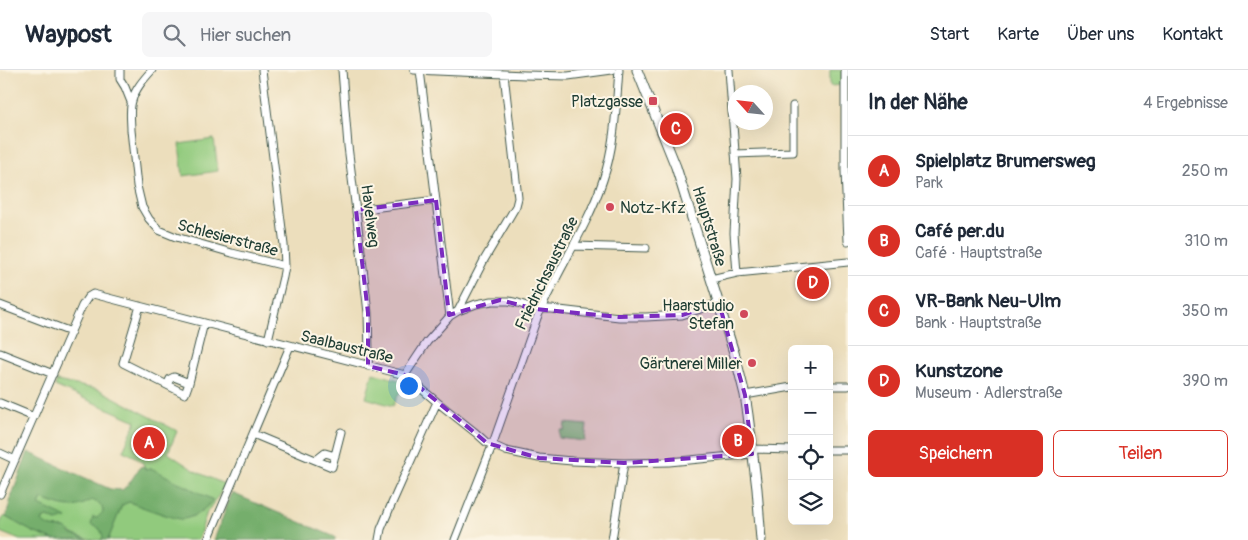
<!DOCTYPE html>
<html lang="de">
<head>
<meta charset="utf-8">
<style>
	body { margin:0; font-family:Pangolin,sans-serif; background:#f6f6f7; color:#1f2937 }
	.controls { position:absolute; right:15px; bottom:15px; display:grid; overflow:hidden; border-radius:8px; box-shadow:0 5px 20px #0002 }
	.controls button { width:45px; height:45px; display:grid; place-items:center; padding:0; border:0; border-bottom:1px solid #e0e1e3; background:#fff; color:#1f2937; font:25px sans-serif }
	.compass { position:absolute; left:728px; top:15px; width:45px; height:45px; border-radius:50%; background:#fff; box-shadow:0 5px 20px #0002; rotate:297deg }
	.you { position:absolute; left:408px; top:315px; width:18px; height:18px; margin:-12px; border:4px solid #fff; border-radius:50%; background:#1a73e8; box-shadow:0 0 0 8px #1a73e833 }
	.badge { display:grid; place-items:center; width:32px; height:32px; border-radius:50%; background:#d93025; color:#fff; font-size:16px; font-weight:700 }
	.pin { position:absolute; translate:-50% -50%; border:2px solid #fff; box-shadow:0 1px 5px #0006 }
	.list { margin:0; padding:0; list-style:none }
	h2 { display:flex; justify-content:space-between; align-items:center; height:65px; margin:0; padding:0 20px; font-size:21px }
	h2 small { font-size:16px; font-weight:400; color:#747a83 }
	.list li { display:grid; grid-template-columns:32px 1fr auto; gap:15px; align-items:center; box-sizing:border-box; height:70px; padding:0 20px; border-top:1px solid #e0e1e3 }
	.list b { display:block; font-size:19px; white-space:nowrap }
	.list p { margin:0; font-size:16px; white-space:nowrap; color:#747a83 }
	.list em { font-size:16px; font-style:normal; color:#747a83 }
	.actions { display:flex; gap:10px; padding:15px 20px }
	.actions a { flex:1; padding:11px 0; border:1px solid #d93025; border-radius:8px; text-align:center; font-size:18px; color:#d93025 }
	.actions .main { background:#d93025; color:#fff }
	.icon { flex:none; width:28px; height:28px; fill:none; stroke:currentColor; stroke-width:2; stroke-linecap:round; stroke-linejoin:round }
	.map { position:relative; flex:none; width:848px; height:470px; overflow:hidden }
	header { display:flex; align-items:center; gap:30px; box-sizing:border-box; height:70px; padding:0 25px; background:#fff; border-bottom:1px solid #e0e1e3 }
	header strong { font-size:24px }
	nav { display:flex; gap:28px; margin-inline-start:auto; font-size:18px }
	.search { width:350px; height:45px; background:#f6f6f7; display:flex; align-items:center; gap:12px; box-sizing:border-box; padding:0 18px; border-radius:8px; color:#747a83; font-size:19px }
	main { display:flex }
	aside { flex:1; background:#fff }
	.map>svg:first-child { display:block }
	.green { fill:#91ca7d; stroke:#588458 }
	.forest { fill:#74ae6c; stroke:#4a7650 }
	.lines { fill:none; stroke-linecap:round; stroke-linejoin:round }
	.minor-casing { stroke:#3e5548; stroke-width:9 }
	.tertiary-casing { stroke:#3e5548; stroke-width:11 }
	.minor { stroke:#fff; stroke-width:7 }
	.tertiary { stroke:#fff; stroke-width:9 }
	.marked { fill:#7b2cbf; fill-opacity:0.2; stroke:#7b2cbf; stroke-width:4; stroke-dasharray:10 6; stroke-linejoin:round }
	.poi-dot { fill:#d1495b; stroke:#fcf5e5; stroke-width:2 }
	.labels { text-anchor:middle; stroke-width:4; stroke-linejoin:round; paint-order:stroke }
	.poi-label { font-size:16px; fill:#1f3d34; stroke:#fcf5e5; text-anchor:end }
	.street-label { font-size:16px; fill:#1f3d34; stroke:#fcf5e5 }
</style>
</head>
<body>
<header>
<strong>Waypost</strong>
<div class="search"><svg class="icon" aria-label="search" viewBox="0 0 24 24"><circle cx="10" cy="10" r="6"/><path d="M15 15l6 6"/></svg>Hier suchen</div>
<nav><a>Start</a><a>Karte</a><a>Über uns</a><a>Kontakt</a></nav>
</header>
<main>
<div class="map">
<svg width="848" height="470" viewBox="0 0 848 470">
	<rect width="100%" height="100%" fill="#fcf5e5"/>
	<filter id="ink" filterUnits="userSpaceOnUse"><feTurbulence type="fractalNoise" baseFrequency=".02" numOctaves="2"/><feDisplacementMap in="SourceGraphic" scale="10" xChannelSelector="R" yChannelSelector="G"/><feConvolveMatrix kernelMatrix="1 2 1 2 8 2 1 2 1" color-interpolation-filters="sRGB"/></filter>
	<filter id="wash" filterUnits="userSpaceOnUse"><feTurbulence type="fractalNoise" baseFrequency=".0096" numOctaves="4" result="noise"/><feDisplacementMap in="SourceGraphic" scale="20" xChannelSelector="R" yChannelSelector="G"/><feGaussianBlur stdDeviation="1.12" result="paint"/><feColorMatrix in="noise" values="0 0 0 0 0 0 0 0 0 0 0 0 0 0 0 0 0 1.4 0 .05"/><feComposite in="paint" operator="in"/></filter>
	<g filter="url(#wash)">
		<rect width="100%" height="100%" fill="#ecdebc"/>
		<path class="green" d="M830,0H842L843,15L830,16Z
			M214,69L218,101L183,106L179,74Z
			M373,303L399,310L404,313L393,336L366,328Z
			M57,311L100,320L177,361L168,383L195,401L226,415L207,442L198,470H108L122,435L129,432C139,435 176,450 183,449C196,447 205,439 213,430L145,399L143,393L134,386L123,381L136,351L55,316Z
			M565,353L587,355L585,371L559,368L560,360H564Z
			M42,429C62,436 72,442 92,429C98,433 103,435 103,442L97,448L99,458L103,463V467L101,470C87,470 76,468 65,458C57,458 48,458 42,452L44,448L48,447L57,451L39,435Z
			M4,446L33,462L54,470H20L0,462V454Z"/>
		<path class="forest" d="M28,382L110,419L122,420L128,415L140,397L144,396L145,399L148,400L151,398L213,430C205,439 196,447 183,449C177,450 139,436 129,432L122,435L108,470H101L103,467L102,463L99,458L91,455L93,447L97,448L103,442C103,435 98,433 92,430C71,442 63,436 42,429L39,435L67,448L57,451L48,447L44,448L42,451C47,458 57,458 65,458L71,464L88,470H54L33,462L6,447L11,428Z
			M232,423L335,467V470H214Z"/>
	</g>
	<g filter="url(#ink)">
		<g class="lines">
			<g class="minor-casing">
				<path id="minor" d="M120,0V9L125,17L131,32
					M152,0C144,9 135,19 132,31C129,40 131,51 131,60L137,116L142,137L149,149L159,160L176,167L232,183L285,196
					M262,0L284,175L285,196L283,207L268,270
					M342,0L348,76L363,198L368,243L369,285L368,296
					M414,0L525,5L568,6L612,0
					M420,0L450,246
					M729,0L737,109L734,163L737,203
					M845,0V101L848,171
					M735,84L793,82V36
					M356,140L436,130
					M573,176L646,178
					M711,209L737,203L848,192
					M0,235L71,262
					M140,236L123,293L185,324L189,313L204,253
					M458,241L484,190L516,136L518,128L504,4
					M0,283L53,304
					M405,305L427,272L450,246L458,241L476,234L492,231H509L518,233L535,239H551L619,247H646L682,245L719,233
					M167,315L170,309L174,307L189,313
					M829,316H848
					M745,325L792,317
					M0,333L34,347
					M253,364L332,397L341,362
					M752,379L792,380
					M829,380H848
					M0,383L15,390
					M316,390L325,383L335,386
					M0,424L82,236L88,227L93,224L405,305L437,332L476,363L486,372L506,381L539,388L572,391L624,393L669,392L752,384
					M208,470L290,276
					M379,470L381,459L389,440L437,332
					M455,470L492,376L537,248C557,201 587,158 603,110C615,75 616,37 619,0
					M612,470L624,393"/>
			</g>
			<g class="tertiary-casing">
				<path id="tertiary" d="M637,0L676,97L736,289L745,325L748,345L757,419L761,470"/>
			</g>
			<use href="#minor" class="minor"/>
			<use href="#tertiary" class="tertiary"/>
		</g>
	</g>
	<path class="marked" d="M436,130L449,245L500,230L535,239L619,247L682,245L719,233L745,325L752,384L624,393L539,388L487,373L405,305L368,296V243L356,140Z"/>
	<g class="poi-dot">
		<rect x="648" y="26" width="10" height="10" rx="2.5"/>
		<circle cx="610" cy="137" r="5"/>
		<circle cx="744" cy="244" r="5"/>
		<circle cx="752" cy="293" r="5"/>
	</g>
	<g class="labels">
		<g class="poi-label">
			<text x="643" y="37">Platzgasse</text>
			<text x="620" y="143" text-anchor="start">Notz-Kfz</text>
			<text x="734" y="241">Haarstudio<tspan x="734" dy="18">Stefan</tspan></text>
			<text x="742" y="299">Gärtnerei Miller</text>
		</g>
		<g class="street-label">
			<text transform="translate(371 146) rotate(83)" y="6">Havelweg</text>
			<text transform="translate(710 156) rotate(73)" y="6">Hauptstraße</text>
			<text transform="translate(228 167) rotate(15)" y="6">Schlesierstraße</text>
			<text transform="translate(546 203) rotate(-64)" y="6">Friedrichsaustraße</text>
			<text transform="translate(347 276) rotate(14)" y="6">Saalbaustraße</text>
		</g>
	</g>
</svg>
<div class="controls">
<button>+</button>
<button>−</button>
<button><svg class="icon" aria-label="locate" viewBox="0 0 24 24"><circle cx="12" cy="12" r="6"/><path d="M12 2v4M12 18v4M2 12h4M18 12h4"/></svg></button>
<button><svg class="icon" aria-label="layers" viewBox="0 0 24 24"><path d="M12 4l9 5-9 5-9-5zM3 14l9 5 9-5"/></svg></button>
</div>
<svg class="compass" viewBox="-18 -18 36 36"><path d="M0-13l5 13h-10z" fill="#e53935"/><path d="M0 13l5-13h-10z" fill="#747a83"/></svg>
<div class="you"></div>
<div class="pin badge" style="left:149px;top:373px">A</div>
<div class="pin badge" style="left:738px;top:371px">B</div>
<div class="pin badge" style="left:676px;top:59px">C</div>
<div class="pin badge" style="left:813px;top:213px">D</div>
</div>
<aside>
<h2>In der Nähe<small>4 Ergebnisse</small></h2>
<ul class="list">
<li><span class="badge">A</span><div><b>Spielplatz Brumersweg</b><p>Park</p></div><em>250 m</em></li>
<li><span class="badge">B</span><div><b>Café per.du</b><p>Café · Hauptstraße</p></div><em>310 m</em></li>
<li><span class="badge">C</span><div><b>VR-Bank Neu-Ulm</b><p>Bank · Hauptstraße</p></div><em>350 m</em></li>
<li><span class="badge">D</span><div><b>Kunstzone</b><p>Museum · Adlerstraße</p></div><em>390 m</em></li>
</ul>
<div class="actions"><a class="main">Speichern</a><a>Teilen</a></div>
</aside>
</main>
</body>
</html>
